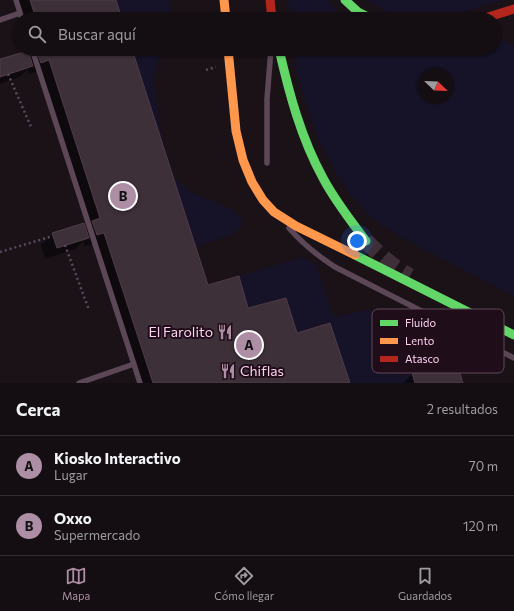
<!DOCTYPE html>
<html lang="es">
<head>
<meta charset="utf-8">
<style>
	body { margin:0; font-family:Commissioner,sans-serif; background:#211c20; color:#f1f3f6 }
	.compass { position:absolute; left:418px; top:68px; width:36px; height:36px; border-radius:50%; background:#140e12; box-shadow:0 1px 3px #0004; rotate:113deg }
	.you { position:absolute; left:357px; top:241px; width:14px; height:14px; margin:-10px; border:3px solid #fff; border-radius:50%; background:#1a73e8; box-shadow:0 0 0 6px #1a73e833 }
	.badge { display:grid; place-items:center; width:26px; height:26px; border-radius:50%; background:#ad8ea4; color:#111; font-size:13px; font-weight:700 }
	.pin { position:absolute; translate:-50% -50%; border:2px solid #fff; box-shadow:0 1px 4px #0006 }
	.list { margin:0; padding:0; list-style:none }
	h2 { display:flex; justify-content:space-between; align-items:center; height:52px; margin:0; padding:0 16px; font-size:17px }
	h2 small { font-size:13px; font-weight:400; color:#9d9c9f }
	.list li { display:grid; grid-template-columns:26px 1fr auto; gap:12px; align-items:center; box-sizing:border-box; height:60px; padding:0 16px; border-top:1px solid #332e32 }
	.list b { display:block; font-size:15px; white-space:nowrap }
	.list p { margin:0; font-size:13px; white-space:nowrap; color:#9d9c9f }
	.list em { font-size:13px; font-style:normal; color:#9d9c9f }
	.icon { flex:none; width:22px; height:22px; fill:none; stroke:currentColor; stroke-width:2; stroke-linecap:round; stroke-linejoin:round }
	.map { position:relative; flex:none; width:514px; height:383px; overflow:hidden }
	.search { position:absolute; background:#140e12; box-shadow:0 1px 3px #0004; left:12px; right:12px; top:12px; height:44px; display:flex; align-items:center; gap:10px; box-sizing:border-box; padding:0 14px; border-radius:22px; color:#9d9c9f; font-size:15px }
	.sheet { height:172px; background:#140e12 }
	nav { display:flex; justify-content:space-around; align-items:center; box-sizing:border-box; height:56px; border-top:1px solid #332e32; background:#140e12; font-size:11px; color:#9d9c9f }
	nav a { display:grid; justify-items:center; gap:2px }
	nav .on { color:#ad8ea4 }
	.map>svg:first-child { display:block }
	.green { fill:#161227; fill-rule:evenodd }
	.shadow { fill:#0007 }
	.building { fill:#3e3039; stroke:#4e3c48 }
	.lines { fill:none; stroke-linecap:round; stroke-linejoin:round }
	.secondary-tunnel { stroke:#3d2e38; stroke-width:16; stroke-dasharray:16 8; stroke-linecap:butt }
	.path { stroke:#574960; stroke-width:2.5; stroke-dasharray:2 3; stroke-linecap:butt }
	.lane { stroke:#5c4757; stroke-width:5.5 }
	.fast { stroke:#63d668; stroke-width:9 }
	.slow { stroke:#ff974d; stroke-width:9 }
	.jam { stroke:#b3261e; stroke-width:9 }
	.lane-bridge { stroke:#5c4757; stroke-width:5.5 }
	.fast-bridge { stroke:#63d668; stroke-width:9 }
	.slow-bridge { stroke:#ff974d; stroke-width:9 }
	.labels { text-anchor:middle; stroke-width:4; stroke-linejoin:round; paint-order:stroke }
	.poi-label { font-size:14px; fill:#fcd0ef; stroke:#1f0e19; text-anchor:end }
	.key { fill:#1f0e19; stroke:#614859; stroke-width:1 }
	.key-label { font-size:11px; fill:#fcd0ef }
</style>
</head>
<body>
<div class="map">
<svg width="514" height="383" viewBox="0 0 514 383">
	<rect width="100%" height="100%" fill="#1b1218"/>
	<path class="green" d="M116,0H169L172,11L173,19H122Z
		M288,0H328L339,14L346,19H290Z
		M367,0H503L450,16L425,19H414L385,11Z
		M495,36L502,39L514,46V296L397,235L369,216L348,192L334,169L318,139L297,76L294,49H495ZM424,74H448V98H424Z
		M132,49H164L159,58L154,75L155,92L159,124L168,158L175,178L187,190L233,210L241,218V227L232,235L195,247Z
		M303,257L316,265L334,317L371,309L398,377L412,373L415,383H350L330,323L297,333L248,308L239,276Z"/>
	<path class="shadow" d="M14,0H115L121,19H21Z
		M30,49H131L208,286L248,310L296,335L349,383H137L93,244L85,246L83,241L76,249L45,259L41,245L53,233L85,229L87,227L38,71L29,74L28,69L20,77L0,84V60L29,57L32,54Z
		M412,374L462,383H403Z"/>
	<path class="building" d="M30,0H116L122,19H36Z
		M36,49H132L208,285L239,276L248,308L286,298L297,333L330,323L350,383H153L104,233L97,235L92,221L100,218L49,60L41,63Z
		M28,51L33,66L0,77V59Z
		M84,223L89,238L57,248L52,233Z
		M455,357L463,383H415L412,373Z"/>
	<g class="lines">
		<path class="secondary-tunnel" d="M366,241C380,255 393,267 410,276"/>
		<path class="path" d="M206,70L216,67
			M8,74L32,129
			M65,245L89,310
			M0,252L53,236"/>
		<path class="lane" d="M16,0L22,19
			M0,20L20,13
			M32,49L140,383
			M267,163V99L271,49
			M79,383L134,364"/>
		<path class="fast" d="M345,0L358,12L372,19
			M279,49C289,93 301,138 323,178C335,201 351,221 366,241"/>
		<path class="slow" d="M224,0L226,19"/>
		<path class="jam" d="M270,0L272,19
			M482,19L514,9"/>
		<path class="lane-bridge" d="M289,228C302,243 318,256 335,267L514,358"/>
		<path class="fast-bridge" d="M355,255L514,335"/>
		<path class="slow-bridge" d="M228,49L236,131L243,160L252,182L263,200L274,212L296,226L355,255"/>
	</g>
	<defs>
		<g id="restaurant-bare" transform="scale(1.2)"><path d="M-5-6h1v4h1v-4h1v4h1v-4h1v5L-1.5 .5V6h-2V.5L-5-1ZM5-6V6H3V1.5H1.5Q1.5-4 5-6Z" fill="#ad8ea4" stroke="#1f0e19" stroke-width="2.5" paint-order="stroke"/></g>
	</defs>
	<g fill-rule="evenodd">
		<use href="#restaurant-bare" x="225" y="332"/>
		<use href="#restaurant-bare" x="228" y="371"/>
	</g>
	<g class="labels">
		<g class="poi-label">
			<text x="213" y="337">El Farolito</text>
			<text x="240" y="376" text-anchor="start">Chiflas</text>
		</g>
	</g>
	<rect x="372" y="309" width="132" height="64" rx="6" class="key"/>
	<rect x="380" y="320" width="18" height="6" fill="#63d668"/>
	<rect x="380" y="338" width="18" height="6" fill="#ff974d"/>
	<rect x="380" y="356" width="18" height="6" fill="#b3261e"/>
	<g class="key-label">
		<text x="405" y="327">Fluido</text>
		<text x="405" y="345">Lento</text>
		<text x="405" y="363">Atasco</text>
	</g>
</svg>
<svg class="compass" viewBox="-18 -18 36 36"><path d="M0-13l5 13h-10z" fill="#e53935"/><path d="M0 13l5-13h-10z" fill="#9d9c9f"/></svg>
<div class="you"></div>
<div class="pin badge" style="left:249px;top:345px">A</div>
<div class="pin badge" style="left:123px;top:196px">B</div>
<div class="search"><svg class="icon" aria-label="search" viewBox="0 0 24 24"><circle cx="10" cy="10" r="6"/><path d="M15 15l6 6"/></svg>Buscar aquí</div>
</div>
<section class="sheet">
<h2>Cerca<small>2 resultados</small></h2>
<ul class="list">
<li><span class="badge">A</span><div><b>Kiosko Interactivo</b><p>Lugar</p></div><em>70 m</em></li>
<li><span class="badge">B</span><div><b>Oxxo</b><p>Supermercado</p></div><em>120 m</em></li>
</ul>
</section>
<nav>
<a class="on"><svg class="icon" aria-label="map" viewBox="0 0 24 24"><path d="M3 6l6-2 6 2 6-2v14l-6 2-6-2-6 2zM9 4v14M15 6v14"/></svg>Mapa</a>
<a><svg class="icon" aria-label="directions" viewBox="0 0 24 24"><path d="M12 3l9 9-9 9-9-9zM9 14v-3h6M13 9l2 2-2 2"/></svg>Cómo llegar</a>
<a><svg class="icon" aria-label="saved" viewBox="0 0 24 24"><path d="M7 4h10v16l-5-4-5 4z"/></svg>Guardados</a>
</nav>
</body>
</html>
